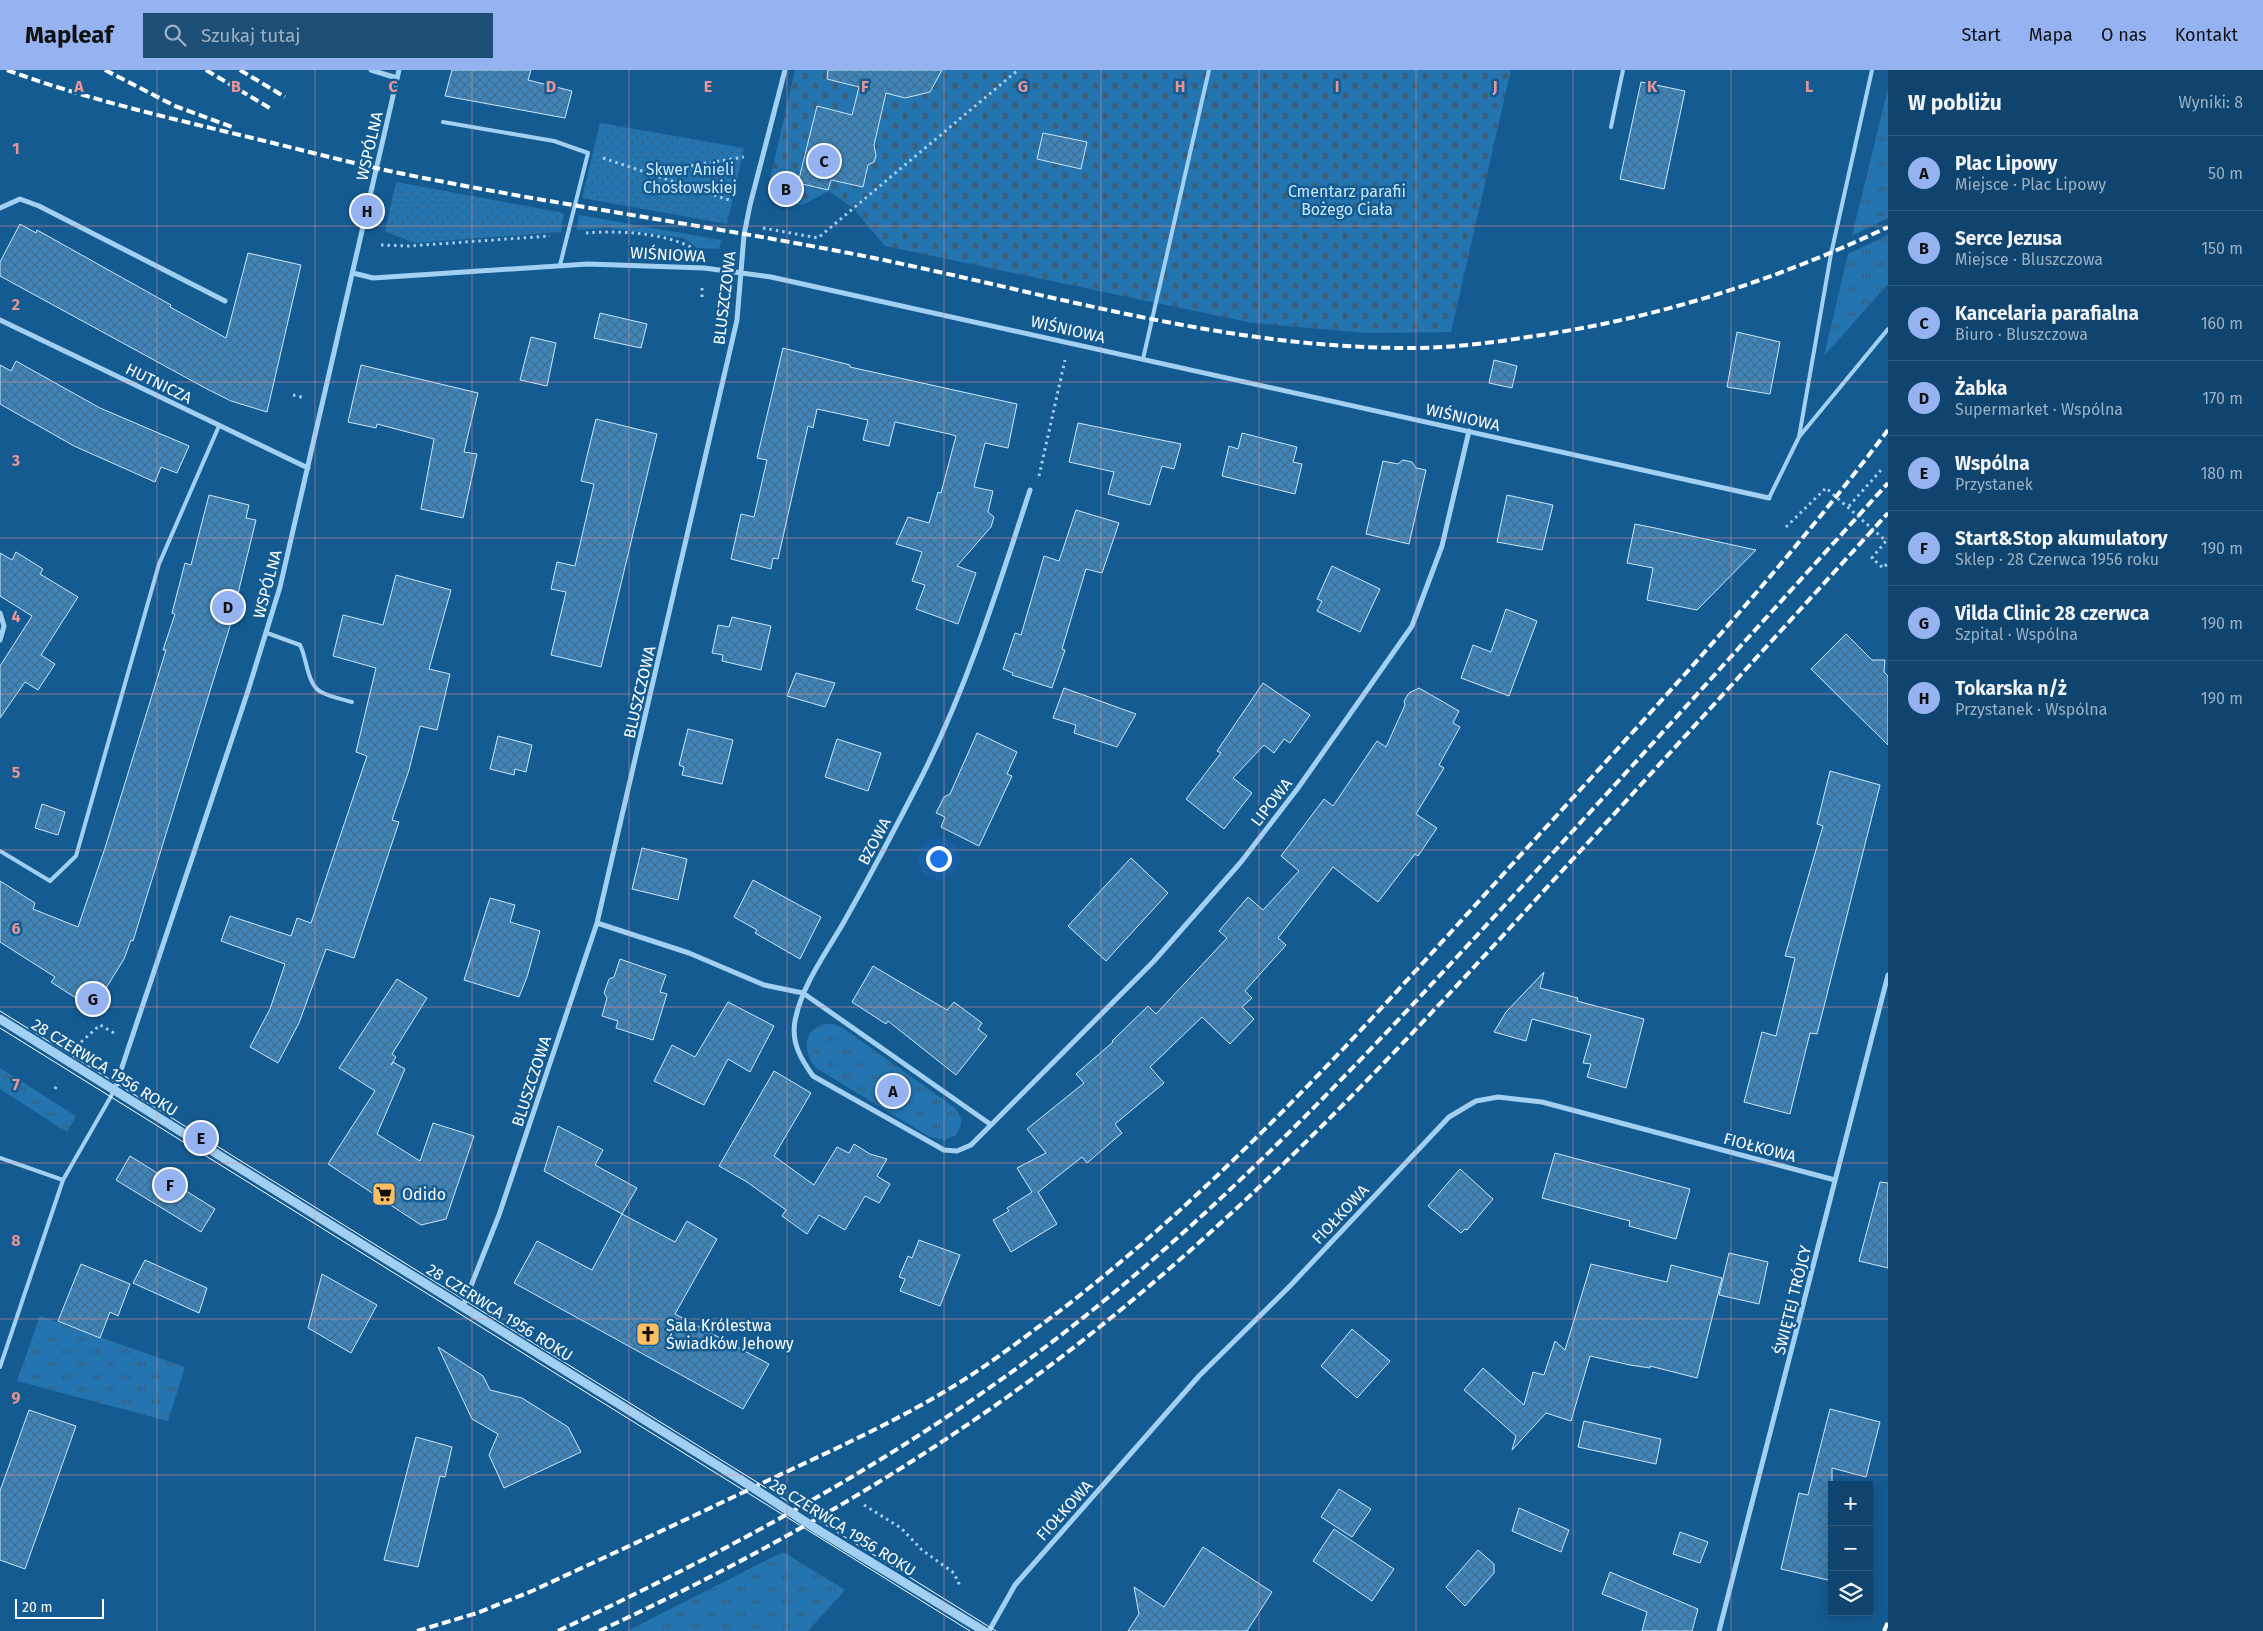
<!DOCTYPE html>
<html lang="pl">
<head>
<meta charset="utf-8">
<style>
	body { margin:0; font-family:"Fira Sans",sans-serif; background:#1d4e76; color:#f1f3f6 }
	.controls { position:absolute; right:15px; bottom:15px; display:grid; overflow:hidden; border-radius:0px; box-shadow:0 2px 12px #0003 }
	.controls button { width:45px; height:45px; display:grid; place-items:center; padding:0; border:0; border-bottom:1px solid #2f5c81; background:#0f446e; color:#f1f3f6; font:25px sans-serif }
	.scale { position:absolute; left:15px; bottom:12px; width:89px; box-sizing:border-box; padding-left:5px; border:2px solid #fff; border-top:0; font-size:14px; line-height:18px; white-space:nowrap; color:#fff; -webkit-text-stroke:4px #145b92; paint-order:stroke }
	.you { position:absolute; left:938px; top:788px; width:18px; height:18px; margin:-12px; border:4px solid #fff; border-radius:50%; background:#1a73e8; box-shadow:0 0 0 8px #1a73e833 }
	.badge { display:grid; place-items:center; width:32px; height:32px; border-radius:50%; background:#95b2f1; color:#111; font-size:16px; font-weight:700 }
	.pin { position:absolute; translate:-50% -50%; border:2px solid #fff; box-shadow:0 1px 5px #0006 }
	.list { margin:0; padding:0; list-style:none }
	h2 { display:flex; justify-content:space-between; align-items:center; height:65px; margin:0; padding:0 20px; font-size:21px }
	h2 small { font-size:16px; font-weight:400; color:#9bb0c2 }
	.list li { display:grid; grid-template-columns:32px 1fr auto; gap:15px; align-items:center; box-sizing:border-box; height:75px; padding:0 20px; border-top:1px solid #2f5c81 }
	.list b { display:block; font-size:19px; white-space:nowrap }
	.list p { margin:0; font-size:16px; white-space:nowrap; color:#9bb0c2 }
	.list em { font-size:16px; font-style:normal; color:#9bb0c2 }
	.icon { flex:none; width:28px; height:28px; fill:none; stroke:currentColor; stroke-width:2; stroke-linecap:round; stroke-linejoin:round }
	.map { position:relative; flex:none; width:1888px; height:1561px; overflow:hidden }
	header { display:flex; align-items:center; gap:30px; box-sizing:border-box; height:70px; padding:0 25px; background:#95b2f1; color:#111 }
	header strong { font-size:24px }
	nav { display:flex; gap:28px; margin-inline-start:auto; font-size:18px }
	.search { width:350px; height:45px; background:#1d4e76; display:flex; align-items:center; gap:12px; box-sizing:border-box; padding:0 18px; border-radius:0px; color:#9bb0c2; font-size:19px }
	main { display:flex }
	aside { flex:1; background:#0f446e }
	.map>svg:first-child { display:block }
	.grass { fill:url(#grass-tufts) }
	.cemetery { fill:url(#cemetery-stones) }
	.garden { fill:url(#garden-dots) }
	.building { fill:url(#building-cross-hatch); stroke:#c9e7fc }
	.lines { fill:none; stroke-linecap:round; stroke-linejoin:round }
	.path { stroke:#a2d0f2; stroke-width:3; stroke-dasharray:2.5 4; stroke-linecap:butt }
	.service { stroke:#a2d0f2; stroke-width:4 }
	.minor { stroke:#a2d0f2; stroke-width:5 }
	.tertiary { stroke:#a2d0f2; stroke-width:9 }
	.tram { stroke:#fff; stroke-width:1 }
	.rail { stroke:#fff; stroke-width:4; stroke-dasharray:9 4; stroke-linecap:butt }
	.tertiary-bridge { stroke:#a2d0f2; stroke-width:9 }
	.grid { fill:none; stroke:#ea9494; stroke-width:1; stroke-opacity:0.55 }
	.labels { text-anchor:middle; stroke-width:5; stroke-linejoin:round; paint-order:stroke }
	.street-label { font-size:16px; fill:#fff; stroke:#145b92 }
	.park-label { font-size:16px; fill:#c9e7fc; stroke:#145b92 }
	.poi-label { font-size:16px; fill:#fff; stroke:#145b92; text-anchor:start }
	.grid-label { font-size:16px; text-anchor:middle; font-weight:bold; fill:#ea9494; stroke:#145b92; stroke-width:5; stroke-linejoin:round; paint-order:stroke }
</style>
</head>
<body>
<header>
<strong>Mapleaf</strong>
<div class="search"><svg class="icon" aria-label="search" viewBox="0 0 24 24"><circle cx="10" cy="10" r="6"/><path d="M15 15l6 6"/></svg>Szukaj tutaj</div>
<nav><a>Start</a><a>Mapa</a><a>O nas</a><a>Kontakt</a></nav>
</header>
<main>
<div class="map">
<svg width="1888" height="1561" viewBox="0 0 1888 1561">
	<defs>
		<pattern id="grass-tufts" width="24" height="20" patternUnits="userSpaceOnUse" patternTransform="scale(1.25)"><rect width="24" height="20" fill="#2374af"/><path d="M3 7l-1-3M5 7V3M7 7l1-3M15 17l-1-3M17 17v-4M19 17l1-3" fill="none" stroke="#3a5e79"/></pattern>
		<pattern id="cemetery-stones" width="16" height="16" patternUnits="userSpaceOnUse" patternTransform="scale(1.25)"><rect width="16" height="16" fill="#2374af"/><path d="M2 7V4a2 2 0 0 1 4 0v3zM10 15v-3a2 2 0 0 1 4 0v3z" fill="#3a5e79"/></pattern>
		<pattern id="garden-dots" width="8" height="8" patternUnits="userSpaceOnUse" patternTransform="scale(1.25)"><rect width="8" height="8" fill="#2374af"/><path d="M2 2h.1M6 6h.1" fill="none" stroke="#3a5e79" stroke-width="1.8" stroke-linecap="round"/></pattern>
		<pattern id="building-cross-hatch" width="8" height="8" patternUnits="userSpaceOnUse" patternTransform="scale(1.25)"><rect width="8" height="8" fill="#3d85ba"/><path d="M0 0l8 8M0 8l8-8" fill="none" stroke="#436e8e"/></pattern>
	</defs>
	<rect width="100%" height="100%" fill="#145b92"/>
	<path class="grass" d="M1888,18V148L1852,166Z
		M579,145L721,170L719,179L697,178L683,168L609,158L577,160Z
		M1888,165V214L1824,286L1848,184Z
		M824,954H833L843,958L955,1038C963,1047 963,1055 956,1065L945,1070L930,1067L816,998C803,983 802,960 824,954Z
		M0,998L76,1046L67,1062L0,1019Z
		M40,1246L185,1297L168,1351L17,1311Z
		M783,1482L845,1520L808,1561H627Z"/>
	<path class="cemetery" d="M795,0H1511L1451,262L1368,263L1252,253L885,176L853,138L829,121L802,135L778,131L770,109Z"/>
	<path class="garden" d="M600,53L744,78L727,154L582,128Z
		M396,112L564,143L561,162L414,173L385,161Z"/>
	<path class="building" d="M452,0H531L528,10L572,21L565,48L445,26Z
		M828,0H942L930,22L905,28L886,23L874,75L876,86L874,92L868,95L863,117L831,110L828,120L798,113L817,36L852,45L859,17L827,9Z
		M1641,12L1685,21L1664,119L1620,109Z
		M1043,63L1087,72L1081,99L1037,89Z
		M20,154L36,163L37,160L171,235L170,237L226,268L248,183L301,195L267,342L231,331L207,319L0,206V192Z
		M600,243L647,254L641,278L594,268Z
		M1737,262L1780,272L1770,324L1727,317Z
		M531,267L556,273L547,316L520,310Z
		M783,278L850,295V297L1017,334L1008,378L985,373L974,417L993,421L988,442L994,447L991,457L957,496L976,503L958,554L916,539L925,515L912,511L922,482L896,474L908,447L929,453L938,422L941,423L956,366L949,364L895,352L889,376L863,370L868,350L817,339L813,358L808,356L778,489L773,488L771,499L731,489L741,444L754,447L767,390L757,388Z
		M1494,290L1517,296L1512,318L1489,313Z
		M16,291L100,338L189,376L177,403L161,397L155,412L74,376L0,334V295L11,301Z
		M361,295L478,323L464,382L477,384L463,448L421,439L434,369L377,354L376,358L348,352Z
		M596,349L657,364L601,597L551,585L566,522L551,519L557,492L575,496L594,414L581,411Z
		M1078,353L1181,374L1174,399L1162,396L1150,435L1108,424L1114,402L1069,392Z
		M1242,363L1297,377L1293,392L1302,394L1295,424L1222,406L1229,376L1238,379Z
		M1403,390L1412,392L1416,398L1426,400L1409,474L1366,464L1383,391L1398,394Z
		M209,425L249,435L246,448L256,450L230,556L133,871L131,870L124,889L93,939L51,912L55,907L0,872V811L35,833L33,839L78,857L105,778L166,580H163L175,544L172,543L185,493L191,495Z
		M1507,425L1553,435L1542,480L1497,472Z
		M1076,440L1119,453L1102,503L1086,499L1062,579L1065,580L1052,618L1012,605L1013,603L1003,599L1015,563L1021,565L1044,486L1059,491Z
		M1635,454L1655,458L1756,480L1697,540L1647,530L1653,498L1627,493Z
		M16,482L43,499L40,504L78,527L41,585L55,594L38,620L25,612L0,648V596L32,546L0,526V483L12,490Z
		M1332,496L1380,519L1360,562L1317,541L1322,531L1317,529Z
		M396,505L451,520L429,599L450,604L437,660L420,656L409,700L392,750L399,752L354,888L326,879L299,953L278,993L250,977L270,939L285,894L221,871L230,846L291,866L297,848L311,853L367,686L356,682L376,598L333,586L343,545L383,555Z
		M1506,539L1537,551L1509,626L1461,608L1473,575L1491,582Z
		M732,547L771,556L761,600L722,591L723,585L712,583L718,555L729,557Z
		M1846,564L1872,590H1885L1884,602L1888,606V675L1811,599Z
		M796,603L835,613L825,637L787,626Z
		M1263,613L1310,645L1290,673L1284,669L1274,683L1264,675L1233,708L1252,723L1224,759L1186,729L1221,683L1217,681Z
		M1064,618L1136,644L1117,677L1074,663L1076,655L1053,648Z
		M1419,618L1459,641L1453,653L1460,657L1439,695L1444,698L1416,744L1437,758L1418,786L1415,784L1378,832L1333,797L1278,868L1286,875L1245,921L1252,928L1242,937L1254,949L1230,974L1202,947L1150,997L1164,1013L1115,1054L1122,1063L1087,1093L1082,1087L1038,1122L1057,1154L1011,1182L993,1150L1009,1141L1007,1138L1032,1122L1017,1098L1046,1083L1027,1059L1084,1013L1076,1004L1113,972L1112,971L1148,936L1156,944L1227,868L1219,861L1248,827L1263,840L1299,801L1281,786L1324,729L1333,736L1377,671L1386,677L1405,635L1404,631L1409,623Z
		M688,659L733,670L722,714L682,705L684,697L679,695Z
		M977,663L1017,682L1007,704L1012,706L979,776L941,757L945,747L936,743L944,727L950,724Z
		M498,666L532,675L526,702L515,699L514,705L490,699Z
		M837,669L881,683L868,721L825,707Z
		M1830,701L1880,715L1817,964L1810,963L1790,1044L1744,1032L1762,962L1776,966L1795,888L1785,886L1823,756L1817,754Z
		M42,734L65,742L58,765L35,758Z
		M642,778L687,789L678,830L632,819Z
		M1131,788L1168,823L1106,891L1068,856Z
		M753,810L821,847L800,889L755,863L757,860L734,847Z
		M490,828L515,835L510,852L540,861L527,907L519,927L464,910Z
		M620,889L666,905L660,922L667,924L653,970L616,958L618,951L602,946L607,928L604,923L609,909L614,907Z
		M873,896L947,940L954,932L982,953L978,959L987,966L956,1005L888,951L886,954L852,932Z
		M1544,902L1540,918L1578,928L1577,931L1644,949L1626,1018L1587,1007L1591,994L1583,993L1591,965L1532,949L1526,971L1494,962L1506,942Z
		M397,909L427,928L392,984L396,987L391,995L393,992L405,999L377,1064L420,1091L433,1053L474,1066L446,1149L421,1155L328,1094L375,1021L339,998Z
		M728,932L774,956L750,1002L728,989L704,1035L654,1011L672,975L695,987Z
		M774,1001L811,1023L774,1086L814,1115L837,1077L849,1083L854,1074L870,1084L887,1089L877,1106L890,1114L879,1133L865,1126L845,1160L819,1145L807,1164L782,1146L786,1140L747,1112L719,1096Z
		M558,1056L603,1080L595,1095L637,1118L622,1144L544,1101Z
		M1555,1083L1690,1119L1676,1169L1629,1156L1630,1151L1542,1128Z
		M130,1086L215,1139L201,1162L116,1110Z
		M1460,1099L1493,1129L1467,1160L1465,1159L1461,1163L1428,1136Z
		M1880,1112L1888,1113V1198L1859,1191Z
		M622,1144L675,1172L687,1151L717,1169L675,1244L769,1294L743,1339L514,1213L537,1171L592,1200Z
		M919,1170L960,1185L940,1236L900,1221L905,1209L899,1207L908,1186L912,1188Z
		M1729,1183L1768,1192L1759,1234L1719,1225Z
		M145,1190L207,1218L199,1243L133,1213Z
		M81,1194L130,1214L118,1246L110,1242L100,1268L58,1251Z
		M1591,1194L1667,1212L1671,1195L1722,1208L1697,1308L1650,1296V1298L1630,1295L1590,1286L1571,1351L1546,1343L1512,1380L1516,1366L1464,1320L1483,1298L1524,1335L1533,1302L1544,1305L1555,1271L1565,1280Z
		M322,1204L377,1235L351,1283L308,1258Z
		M1352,1259L1390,1291L1357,1328L1321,1296Z
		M438,1277L483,1306L490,1320L522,1328L568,1357L581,1382L504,1418L489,1385L498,1364L472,1349Z
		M1830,1339L1880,1352L1866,1407L1832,1398V1511L1781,1499L1799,1423L1808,1425Z
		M29,1340L76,1356L25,1499L0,1490V1421Z
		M1584,1351L1661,1369L1656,1394L1578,1377Z
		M416,1367L452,1377L445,1407L440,1406L418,1497L384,1490Z
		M1339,1419L1371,1439L1352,1467L1321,1447Z
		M1519,1438L1569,1460L1561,1482L1512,1461Z
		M1334,1459L1394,1499L1372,1531L1313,1491Z
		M1680,1462L1708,1472L1700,1493L1673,1484Z
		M1203,1477L1272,1522L1247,1561H1128L1139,1544L1134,1517L1164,1537Z
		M1478,1480L1494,1494V1503L1465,1536L1446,1517Z
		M1610,1502L1698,1539L1692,1561H1642L1647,1542L1602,1524Z"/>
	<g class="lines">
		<path class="path" d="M603,88L732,131
			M646,103L744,87
			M763,158L818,168L1018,0
			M586,163C616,160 668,163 694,179
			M381,175L409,176L550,166
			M702,227V216
			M293,325L305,328
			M1039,406L1065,290
			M1849,436L1882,399
			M1786,457L1826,418L1886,471L1872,488L1883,498L1888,493
			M81,972L100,955L114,963
			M55,1019L58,1013
			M864,1435L901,1458L922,1480L954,1503L960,1516"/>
		<path class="service" d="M443,52L554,71L588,83L560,195
			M1611,57L1623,0
			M1143,289L1209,0
			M1799,367L1831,184L1872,0
			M1769,428L1799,367L1888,259
			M267,563L300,575C307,588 307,615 321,622C330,627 342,629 352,632
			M0,781L50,811L76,786L159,494L219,356
			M0,1088L63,1110
			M0,1297L63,1110L114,1021"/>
		<path class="minor" d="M371,0L397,8
			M0,138L20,129L39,136L225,231
			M353,203L373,208L588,194L704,198L771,207L1769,428
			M0,250L308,398
			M1030,420C998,518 967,618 920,710C896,757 871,804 845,850C827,882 802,914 795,951C791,973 801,989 813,1006L944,1080L957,1081L971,1075L1154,891L1241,792L1298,718L1412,556L1442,476L1469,361
			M0,543L4,556L0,570
			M597,853L689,883L764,915L803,923L990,1054
			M114,1021L247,624L280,517L399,0
			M463,1236L499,1145L597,853L737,250L744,165L750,135L785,0
			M989,1561L1015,1515L1199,1306L1288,1218L1449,1047L1476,1031L1498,1027L1542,1032L1835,1110
			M1719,1561L1888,905"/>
		<path class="tertiary" d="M0,949L741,1410
			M818,1460L984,1561"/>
		<path class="tram" d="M0,941L996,1561
			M0,958L970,1561"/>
		<path class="rail" d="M7,0C83,28 161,46 240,65C303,80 365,97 429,109C572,137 716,157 859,185C1041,221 1224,279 1412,278C1451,278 1490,273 1528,267C1655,249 1772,212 1888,157
			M105,0L175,36L232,57
			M206,0L273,40
			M240,0L285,27
			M417,1561L477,1543L532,1521C612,1484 692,1447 771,1409C837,1378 904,1348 965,1309C998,1288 1030,1263 1061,1240C1227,1112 1367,955 1507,800C1638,656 1771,515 1888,360
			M558,1561C722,1484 882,1398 1028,1290C1196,1166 1339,1015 1480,862C1617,714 1752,563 1888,413
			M599,1561C779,1478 953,1376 1107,1251C1269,1120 1410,968 1550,814C1663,691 1775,567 1888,443
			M1884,1561L1888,1552"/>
		<path class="tertiary-bridge" d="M741,1410L818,1460"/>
	</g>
	<path class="grid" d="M157,0V1561M315,0V1561M472,0V1561M629,0V1561M787,0V1561M944,0V1561M1101,0V1561M1259,0V1561M1416,0V1561M1573,0V1561M1731,0V1561M0,156H1888M0,312H1888M0,468H1888M0,624H1888M0,780H1888M0,937H1888M0,1093H1888M0,1249H1888M0,1405H1888"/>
	<defs>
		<g id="supermarket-square" transform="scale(1.25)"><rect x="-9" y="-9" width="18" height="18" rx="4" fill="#ffbe62" stroke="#145b92"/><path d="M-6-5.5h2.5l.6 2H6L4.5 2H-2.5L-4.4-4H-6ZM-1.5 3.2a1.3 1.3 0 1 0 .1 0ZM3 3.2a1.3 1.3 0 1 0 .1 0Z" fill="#111"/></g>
		<g id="church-square" transform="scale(1.25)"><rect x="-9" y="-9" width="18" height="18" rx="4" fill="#ffbe62" stroke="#145b92"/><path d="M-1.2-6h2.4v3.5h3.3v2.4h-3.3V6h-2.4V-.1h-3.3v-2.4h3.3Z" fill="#111"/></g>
	</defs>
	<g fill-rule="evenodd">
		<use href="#supermarket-square" x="384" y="1124"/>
		<use href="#church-square" x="648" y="1264"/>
	</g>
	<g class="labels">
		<g class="street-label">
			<text transform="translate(369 76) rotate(-77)" y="6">WSPÓLNA</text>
			<text transform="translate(668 184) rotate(3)" y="6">WIŚNIOWA</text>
			<text transform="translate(724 228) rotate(-83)" y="6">BLUSZCZOWA</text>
			<text transform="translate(1068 259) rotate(13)" y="6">WIŚNIOWA</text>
			<text transform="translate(159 313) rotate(26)" y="6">HUTNICZA</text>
			<text transform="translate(1463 347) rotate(13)" y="6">WIŚNIOWA</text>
			<text transform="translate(267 514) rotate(-75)" y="6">WSPÓLNA</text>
			<text transform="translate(639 622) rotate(-77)" y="6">BLUSZCZOWA</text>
			<text transform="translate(1271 732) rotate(-52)" y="6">LIPOWA</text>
			<text transform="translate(874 771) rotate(-62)" y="6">BZOWA</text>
			<text transform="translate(105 997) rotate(32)" y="6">28 CZERWCA 1956 ROKU</text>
			<text transform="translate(531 1011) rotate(-72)" y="6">BLUSZCZOWA</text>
			<text transform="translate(1760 1077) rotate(15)" y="6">FIOŁKOWA</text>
			<text transform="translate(1340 1144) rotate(-47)" y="6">FIOŁKOWA</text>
			<text transform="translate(1792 1230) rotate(-76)" y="6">ŚWIĘTEJ TRÓJCY</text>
			<text transform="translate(500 1242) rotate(32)" y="6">28 CZERWCA 1956 ROKU</text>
			<text transform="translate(1064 1440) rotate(-48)" y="6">FIOŁKOWA</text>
			<text transform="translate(843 1457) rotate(32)" y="6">28 CZERWCA 1956 ROKU</text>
		</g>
		<g class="park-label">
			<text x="690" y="105">Skwer Anieli<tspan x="690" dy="18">Chosłowskiej</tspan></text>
			<text x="1347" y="127">Cmentarz parafii<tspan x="1347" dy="18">Bożego Ciała</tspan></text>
		</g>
		<g class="poi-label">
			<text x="402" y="1130">Odido</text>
			<text x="666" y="1261">Sala Królestwa<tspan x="666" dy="18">Świadków Jehowy</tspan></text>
		</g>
	</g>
	<g class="grid-label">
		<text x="79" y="22">A</text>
		<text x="236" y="22">B</text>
		<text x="393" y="22">C</text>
		<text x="551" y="22">D</text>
		<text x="708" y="22">E</text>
		<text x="865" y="22">F</text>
		<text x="1023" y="22">G</text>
		<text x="1180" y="22">H</text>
		<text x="1337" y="22">I</text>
		<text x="1495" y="22">J</text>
		<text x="1652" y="22">K</text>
		<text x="1809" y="22">L</text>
		<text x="16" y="84">1</text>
		<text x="16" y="240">2</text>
		<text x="16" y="396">3</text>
		<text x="16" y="552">4</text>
		<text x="16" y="708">5</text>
		<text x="16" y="864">6</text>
		<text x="16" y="1020">7</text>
		<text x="16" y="1176">8</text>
		<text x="16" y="1333">9</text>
	</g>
</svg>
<div class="controls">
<button>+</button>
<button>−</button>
<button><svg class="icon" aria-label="layers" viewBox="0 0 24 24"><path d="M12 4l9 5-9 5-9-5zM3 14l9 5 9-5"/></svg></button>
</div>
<div class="scale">20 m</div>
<div class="you"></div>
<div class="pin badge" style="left:893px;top:1021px">A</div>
<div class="pin badge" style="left:786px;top:119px">B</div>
<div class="pin badge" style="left:824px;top:91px">C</div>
<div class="pin badge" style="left:228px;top:537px">D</div>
<div class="pin badge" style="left:201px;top:1068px">E</div>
<div class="pin badge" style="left:170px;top:1115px">F</div>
<div class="pin badge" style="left:93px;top:929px">G</div>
<div class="pin badge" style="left:367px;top:141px">H</div>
</div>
<aside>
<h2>W pobliżu<small>Wyniki: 8</small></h2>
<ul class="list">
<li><span class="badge">A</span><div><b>Plac Lipowy</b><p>Miejsce · Plac Lipowy</p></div><em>50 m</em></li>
<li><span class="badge">B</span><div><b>Serce Jezusa</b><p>Miejsce · Bluszczowa</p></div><em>150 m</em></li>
<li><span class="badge">C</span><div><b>Kancelaria parafialna</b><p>Biuro · Bluszczowa</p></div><em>160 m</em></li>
<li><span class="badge">D</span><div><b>Żabka</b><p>Supermarket · Wspólna</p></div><em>170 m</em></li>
<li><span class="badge">E</span><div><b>Wspólna</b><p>Przystanek</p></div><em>180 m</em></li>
<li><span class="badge">F</span><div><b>Start&amp;Stop akumulatory</b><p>Sklep · 28 Czerwca 1956 roku</p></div><em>190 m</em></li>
<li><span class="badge">G</span><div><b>Vilda Clinic 28 czerwca</b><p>Szpital · Wspólna</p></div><em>190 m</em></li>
<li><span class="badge">H</span><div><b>Tokarska n/ż</b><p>Przystanek · Wspólna</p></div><em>190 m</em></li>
</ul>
</aside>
</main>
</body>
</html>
